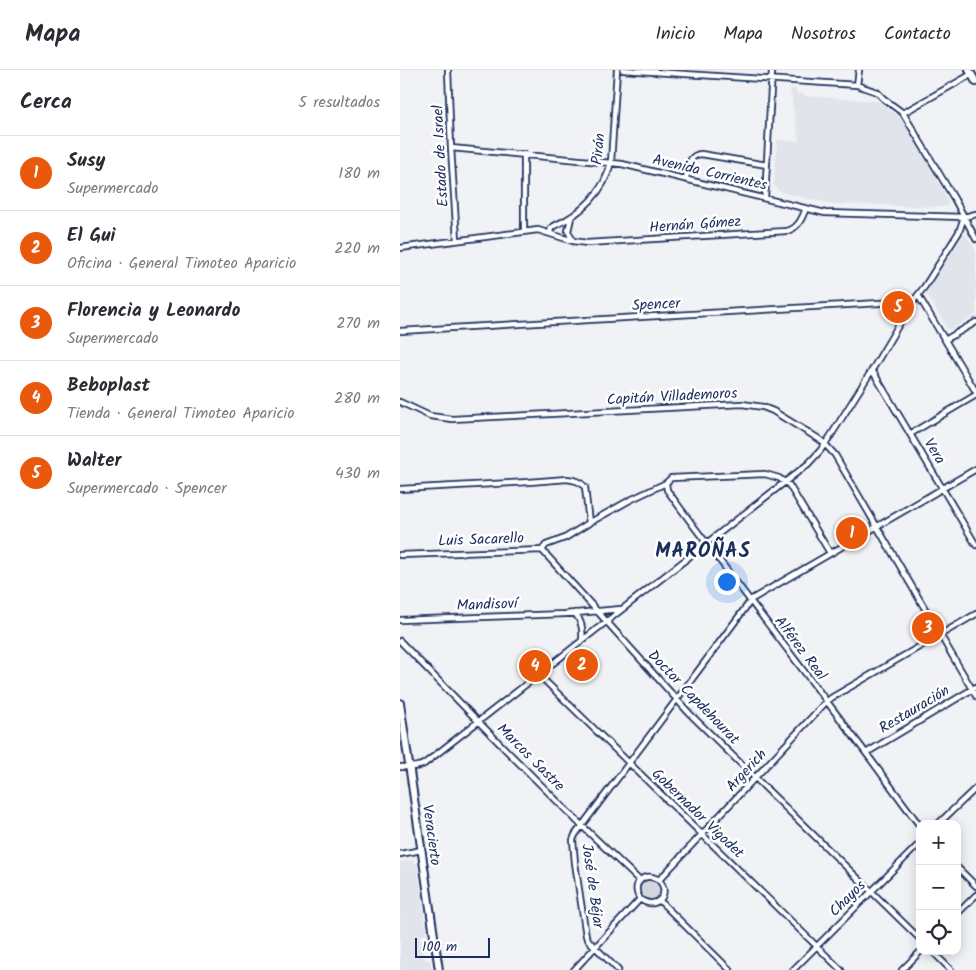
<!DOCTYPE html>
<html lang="es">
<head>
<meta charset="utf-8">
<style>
	body { margin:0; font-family:Kalam,sans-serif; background:#f2f2f3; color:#2b2b33 }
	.controls { position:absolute; right:15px; bottom:15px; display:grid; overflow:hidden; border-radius:10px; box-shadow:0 2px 12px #0003 }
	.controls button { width:45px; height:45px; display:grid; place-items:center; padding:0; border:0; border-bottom:1px solid #e1e1e2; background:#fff; color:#2b2b33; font:25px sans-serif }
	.scale { position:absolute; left:15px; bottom:12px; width:75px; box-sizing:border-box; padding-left:5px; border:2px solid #1b2f5e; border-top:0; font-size:14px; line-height:18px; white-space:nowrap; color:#1b2f5e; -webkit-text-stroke:4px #fff; paint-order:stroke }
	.you { position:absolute; left:326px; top:511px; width:18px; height:18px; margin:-12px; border:4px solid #fff; border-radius:50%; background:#1a73e8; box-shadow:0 0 0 8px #1a73e833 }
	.badge { display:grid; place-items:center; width:32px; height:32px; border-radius:50%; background:#ea580c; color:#fff; font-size:16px; font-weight:700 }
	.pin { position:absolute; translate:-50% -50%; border:2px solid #fff; box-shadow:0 1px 5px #0006 }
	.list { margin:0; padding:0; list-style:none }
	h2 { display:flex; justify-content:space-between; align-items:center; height:65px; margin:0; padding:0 20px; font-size:21px }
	h2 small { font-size:16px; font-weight:400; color:#7c7c81 }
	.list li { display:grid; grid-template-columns:32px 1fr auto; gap:15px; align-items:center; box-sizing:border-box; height:75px; padding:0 20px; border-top:1px solid #e1e1e2 }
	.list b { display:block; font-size:19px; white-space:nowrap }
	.list p { margin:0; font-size:16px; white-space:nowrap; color:#7c7c81 }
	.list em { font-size:16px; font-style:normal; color:#7c7c81 }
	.icon { flex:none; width:28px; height:28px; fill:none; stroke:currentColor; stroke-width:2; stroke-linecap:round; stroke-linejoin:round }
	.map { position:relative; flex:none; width:576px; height:900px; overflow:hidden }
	header { display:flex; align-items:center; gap:30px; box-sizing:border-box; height:70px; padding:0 25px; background:#fff; border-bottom:1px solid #e1e1e2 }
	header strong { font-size:24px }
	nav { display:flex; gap:28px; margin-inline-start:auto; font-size:18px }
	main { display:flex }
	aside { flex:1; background:#fff }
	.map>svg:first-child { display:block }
	.built { fill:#e1e4ea }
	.green { fill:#d2d6df; stroke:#76829e }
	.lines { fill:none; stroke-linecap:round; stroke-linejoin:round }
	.street-casing { stroke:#1b2f5e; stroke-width:8 }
	.secondary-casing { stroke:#1b2f5e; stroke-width:10 }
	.street { stroke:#fff; stroke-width:4.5 }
	.secondary { stroke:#fff; stroke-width:6 }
	.labels { text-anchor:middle; stroke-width:5; stroke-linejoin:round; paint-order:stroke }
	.street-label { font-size:15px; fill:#1b2f5e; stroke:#fff }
	.district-label { font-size:20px; font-weight:bold; letter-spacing:1px; fill:#1b2f5e; stroke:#fff }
</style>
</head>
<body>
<header>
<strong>Mapa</strong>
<nav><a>Inicio</a><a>Mapa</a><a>Nosotros</a><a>Contacto</a></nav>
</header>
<main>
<aside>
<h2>Cerca<small>5 resultados</small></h2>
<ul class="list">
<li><span class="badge">1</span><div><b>Susy</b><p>Supermercado</p></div><em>180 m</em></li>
<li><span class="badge">2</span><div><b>El Gui</b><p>Oficina · General Timoteo Aparicio</p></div><em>220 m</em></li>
<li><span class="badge">3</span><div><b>Florencia y Leonardo</b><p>Supermercado</p></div><em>270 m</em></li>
<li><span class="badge">4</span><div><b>Beboplast</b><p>Tienda · General Timoteo Aparicio</p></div><em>280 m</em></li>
<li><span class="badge">5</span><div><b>Walter</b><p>Supermercado · Spencer</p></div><em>430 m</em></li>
</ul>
</aside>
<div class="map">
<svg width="576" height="900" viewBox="0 0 576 900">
	<rect width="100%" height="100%" fill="#f1f2f5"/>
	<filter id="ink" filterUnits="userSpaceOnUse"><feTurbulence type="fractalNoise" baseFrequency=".02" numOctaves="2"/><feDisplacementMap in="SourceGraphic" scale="10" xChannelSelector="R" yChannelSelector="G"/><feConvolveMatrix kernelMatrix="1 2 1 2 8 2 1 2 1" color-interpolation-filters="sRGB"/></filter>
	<g filter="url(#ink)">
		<path class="built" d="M390,19H396L397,24H403L404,26L477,31L505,51L548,130L547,137L433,134L383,123L378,120L374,115L377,70L399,71Z
			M563,165H566L576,181V244L550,260L547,258L526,223Z
			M11,790L17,794L27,864L20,865L22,882H23L25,890H30L32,900H0V792Z"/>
		<path class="green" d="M239 821a11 11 0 1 1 22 0a11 11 0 1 1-22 0Z"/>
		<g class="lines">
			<g class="street-casing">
				<path id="street" d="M48,0L51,78L57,170
					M223,0L457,15L477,22L484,29L503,43L555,130L576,169
					M457,15L459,0
					M503,43L572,4
					M51,78L222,94L425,143L564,147L576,144
					M286,109C288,98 288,85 301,84L367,95
					M365,128L372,0
					M171,148L168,161L173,171
					M124,162V84
					M150,163L151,158L154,156C181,144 205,122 211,92L217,0
					M0,178L138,160L173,171L187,173L387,161C398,158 402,149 406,138
					M518,225L576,322
					M0,261L514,231
					M545,270L576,252
					M472,300L576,475
					M0,332L30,346L52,349L342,334L363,337L373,341L419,369L425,374L435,385L576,626
					M510,364L576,325
					M266,413L267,420L292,454L466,683L520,756
					M0,419L129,412L167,409C174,410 180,411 185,417L189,453
					M142,480L290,644L520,869
					M0,485L142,480L146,475L165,468L189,453L230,430L266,413L271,408L365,404L379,408L389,415L430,483
					M175,543C182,552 183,559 182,570
					M0,550L165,544L221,539
					M0,571L107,681L175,749L240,811
					M139,605L441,900
					M466,683L576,617
					M0,697C9,697 17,698 24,694L408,394L420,381L430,367L472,300L511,234L525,216L559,162L564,147
					M538,754L576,718
					M0,784L22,780
					M557,797L576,816
					M259,810L426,632L431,628L576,544
					M240,829C255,841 272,825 259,810
					M240,829C230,814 244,800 259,810
					M259,830L330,900
					M557,844L576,825
					M532,881L551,900
					M174,900L240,829
					M218,900L189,871L186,866L175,793L173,770L175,765L352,529L576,399
					M393,900L520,773
					M502,900L521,881"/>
			</g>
			<g class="secondary-casing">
				<path id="secondary" d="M569,0L576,12
					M0,633L39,900"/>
			</g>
			<use href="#street" class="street"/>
			<use href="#secondary" class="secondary"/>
		</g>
	</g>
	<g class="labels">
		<g class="street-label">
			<text transform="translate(198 79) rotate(-84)" y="5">Pirán</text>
			<text transform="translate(40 86) rotate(-93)" y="5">Estado de Israel</text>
			<text transform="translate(310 102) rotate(13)" y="5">Avenida Corrientes</text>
			<text transform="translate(295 154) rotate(-4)" y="5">Hernán Gómez</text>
			<text transform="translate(256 234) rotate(-3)" y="5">Spencer</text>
			<text transform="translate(272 326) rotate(-3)" y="5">Capitán Villademoros</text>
			<text transform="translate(535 381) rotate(59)" y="5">Vera</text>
			<text transform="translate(81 469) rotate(-2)" y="5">Luis Sacarello</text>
			<text transform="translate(87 534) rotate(-2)" y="5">Mandisoví</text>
			<text transform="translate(401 578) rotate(53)" y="5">Alférez Real</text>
			<text transform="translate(294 627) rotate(46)" y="5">Doctor Capdehourat</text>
			<text transform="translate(514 639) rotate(-31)" y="5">Restauración</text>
			<text transform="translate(131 687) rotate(45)" y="5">Marcos Sastre</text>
			<text transform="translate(346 700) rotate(-47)" y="5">Argerich</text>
			<text transform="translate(298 743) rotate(44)" y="5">Gobernador Vigodet</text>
			<text transform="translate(32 765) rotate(82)" y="5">Veracierto</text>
			<text transform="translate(193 816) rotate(82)" y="5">José de Béjar</text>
			<text transform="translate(447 828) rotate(-45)" y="5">Chayos</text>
		</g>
		<g class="district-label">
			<text x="303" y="487">MAROÑAS</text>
		</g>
	</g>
</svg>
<div class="controls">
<button>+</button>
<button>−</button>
<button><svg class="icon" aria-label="locate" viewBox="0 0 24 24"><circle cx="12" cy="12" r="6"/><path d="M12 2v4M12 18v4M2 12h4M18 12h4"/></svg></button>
</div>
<div class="scale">100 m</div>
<div class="you"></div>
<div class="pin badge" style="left:452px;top:463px">1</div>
<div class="pin badge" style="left:182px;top:595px">2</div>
<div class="pin badge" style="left:528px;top:558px">3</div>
<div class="pin badge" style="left:135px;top:596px">4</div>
<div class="pin badge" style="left:498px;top:237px">5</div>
</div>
</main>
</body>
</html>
